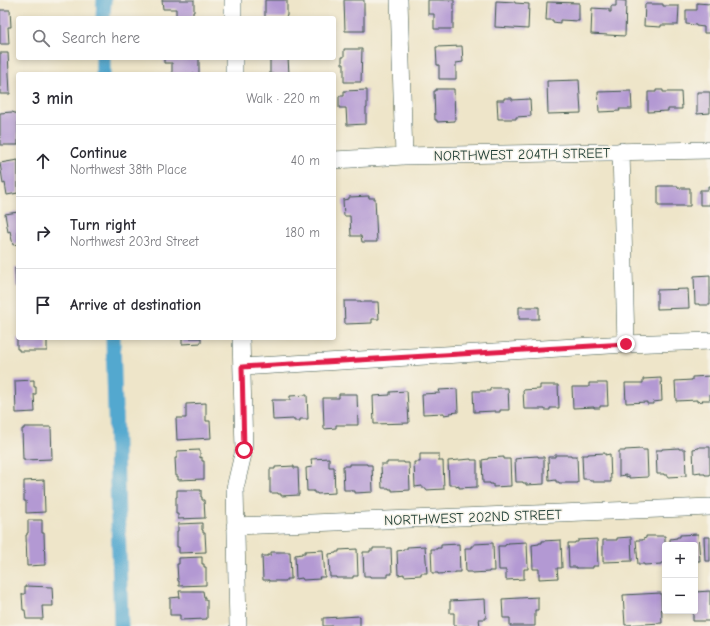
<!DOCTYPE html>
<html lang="en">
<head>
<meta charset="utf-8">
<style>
	body { margin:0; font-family:"Comic Neue",sans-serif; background:#f2f2f3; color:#2b2b33 }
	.controls { position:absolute; right:12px; bottom:12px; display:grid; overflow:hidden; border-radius:4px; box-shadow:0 2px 6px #0003 }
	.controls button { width:36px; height:36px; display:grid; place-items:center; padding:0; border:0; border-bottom:1px solid #e1e1e2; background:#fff; color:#2b2b33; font:20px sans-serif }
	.stop { position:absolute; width:12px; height:12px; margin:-9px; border:3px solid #e11d48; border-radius:50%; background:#fff }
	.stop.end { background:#e11d48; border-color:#fff; box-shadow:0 1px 4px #0008 }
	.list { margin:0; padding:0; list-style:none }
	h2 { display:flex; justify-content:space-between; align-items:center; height:52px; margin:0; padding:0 16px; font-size:17px }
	h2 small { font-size:13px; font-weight:400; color:#7c7c81 }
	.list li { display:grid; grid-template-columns:26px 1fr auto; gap:12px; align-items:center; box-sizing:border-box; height:72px; padding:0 16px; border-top:1px solid #e1e1e2 }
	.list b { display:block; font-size:15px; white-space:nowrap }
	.list p { margin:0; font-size:13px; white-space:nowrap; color:#7c7c81 }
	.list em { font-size:13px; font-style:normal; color:#7c7c81 }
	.icon { flex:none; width:22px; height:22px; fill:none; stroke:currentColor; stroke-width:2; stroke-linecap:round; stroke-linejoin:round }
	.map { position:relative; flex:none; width:710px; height:626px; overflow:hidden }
	.search { position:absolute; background:#fff; box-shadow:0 2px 6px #0003; left:16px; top:16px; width:320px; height:44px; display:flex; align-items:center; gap:10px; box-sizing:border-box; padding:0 14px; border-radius:4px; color:#7c7c81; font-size:15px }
	.panel { position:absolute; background:#fff; box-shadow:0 2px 6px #0003; left:16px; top:72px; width:320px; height:268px; border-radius:4px }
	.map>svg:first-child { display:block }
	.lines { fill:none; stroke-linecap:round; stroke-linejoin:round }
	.canal { stroke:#52a8cf; stroke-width:15 }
	.building { fill:#b399d3 }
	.minor-casing { stroke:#3e564a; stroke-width:18 }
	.minor { stroke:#fff; stroke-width:17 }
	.route { stroke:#e11d48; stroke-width:5 }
	.labels { text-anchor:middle; stroke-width:3; stroke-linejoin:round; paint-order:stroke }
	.street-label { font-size:14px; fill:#1f3d34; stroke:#f7f3e8 }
</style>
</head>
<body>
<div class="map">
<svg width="710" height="626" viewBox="0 0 710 626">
	<rect width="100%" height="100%" fill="#f7f3e8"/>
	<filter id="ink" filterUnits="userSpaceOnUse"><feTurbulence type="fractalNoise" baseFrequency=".025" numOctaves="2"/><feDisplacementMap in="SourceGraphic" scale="8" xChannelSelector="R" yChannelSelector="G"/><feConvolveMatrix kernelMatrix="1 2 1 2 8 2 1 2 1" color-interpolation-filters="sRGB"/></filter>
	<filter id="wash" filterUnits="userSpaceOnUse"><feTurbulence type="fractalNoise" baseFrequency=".012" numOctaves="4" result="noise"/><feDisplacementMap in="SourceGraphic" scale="16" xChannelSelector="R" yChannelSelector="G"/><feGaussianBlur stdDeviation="0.9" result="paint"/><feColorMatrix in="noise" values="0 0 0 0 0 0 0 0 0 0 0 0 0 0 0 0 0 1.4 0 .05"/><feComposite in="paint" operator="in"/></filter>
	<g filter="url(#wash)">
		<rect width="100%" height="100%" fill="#eee5c9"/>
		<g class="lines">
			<path class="canal" d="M103,18L104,0
				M103,58V74
				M113,338L121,626"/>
		</g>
		<g id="blocks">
			<path class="building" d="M162,0H194V12H193V18H176V9H163Z
				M265,0H287V16H286V18H265Z
				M344,0H364V31H345Z
				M428,0H454V12H453V29H434V14H428Z
				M616,0L626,1L625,36L591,34L592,8L609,9V12H611V6H616Z
				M496,1L515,2V3L529,4L528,29L495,27Z
				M547,2L579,3V21L560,20V23L553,22V20H546Z
				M697,3L710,4V33H704V27L696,26V25L686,24V10H697Z
				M645,4H663V6H679L678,25H661V27L644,26Z
				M0,10H10L11,27H8L9,44H0Z
				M462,46L463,62L456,63V79H439V65H437L436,47Z
				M344,49H362L361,82H344V64H342V57H344Z
				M0,53H8L10,94H0Z
				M164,58H199V74H172V63H164Z
				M270,58H288L289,74H270Z
				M579,80L581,113L548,114L547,81Z
				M436,89H454L455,121L437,122V120H435L434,91H436Z
				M367,90V108H366V124L347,125L346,108H339V96H344V91Z
				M656,90H663V92H681L682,109H668V111L648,112V92H656Z
				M631,91L632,109H619L620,111L599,112L598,92Z
				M697,92H710V113L697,114Z
				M504,98H512V100L530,99L531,116L516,117V119H498L497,100H504Z
				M12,112L18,114V145H0V113Z
				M18,160V193L7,195L5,183L3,184L0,163Z
				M658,186H678V188H690V206H658Z
				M708,186H710V205H700V190H708Z
				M369,196V198H375L377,242H362L361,236H351L350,216H344L343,200L349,199V197Z
				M18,212V244L13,245L10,231L8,232L5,214Z
				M15,268H18V286L16,287Z
				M710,275V305H699V304H695L694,276Z
				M688,289L689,308L657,309V290Z
				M344,301H361V302H378L379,319H372V323L345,324Z
				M519,307H539V319H519Z
				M17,338H47V351H19V349H17Z
				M182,338H201V343L182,344Z
				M710,376V400H702L703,401L697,402V400L676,401L675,381L692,380V377Z
				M661,378L662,401L653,402V404H647V402L626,403L625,383H643V379Z
				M34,380V387H36V394H34L35,412L16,413L15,381Z
				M589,383H607L608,406H600V408H594V407L573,408L572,387H589Z
				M540,385H558L559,408H550V410H545V409H524L523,390L540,389Z
				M490,388H508L509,410H500V412H495V411L474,412L473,391H490Z
				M457,389L458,412L450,413V414L444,415V413L423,414L422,394L440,393L439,390Z
				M407,391L409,423L374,424L373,396L390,395V392Z
				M339,394H357L358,425H336V428L324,429L323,398H339Z
				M307,395L308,419H300V421H294V419L273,420L272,400H290V396Z
				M206,403V421H210L211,438L177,440L176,418H186V404Z
				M24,427H51L52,459L25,460V459H23L22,429H24Z
				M699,447H710V475H705V474H701V472L694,473L693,449L699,448Z
				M679,448V449H685L686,476L667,477V475H664V474H657L656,450H662V449Z
				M642,449V450H647L648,477L629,478V476L626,477V475L619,476V451H625V450Z
				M200,450V458L202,457V461H204V479L178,480V476H176L175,458H177V451Z
				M605,453V455L610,454L611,482H593V481H590L589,479H583L582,455H588V454Z
				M420,454H439V461H443L444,489L426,490V488H422V486L415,487L414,462H420Z
				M555,455H571V456H577L578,483H559V482H556V480L549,481L548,457H555Z
				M538,456V457H544V484L526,485V483H523V482H516L515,459L522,458V457Z
				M504,457V459H510L511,486L493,487V484H490V483H483L482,460L488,459V458Z
				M329,458V467H334L335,493L317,494V493H314V491H307L306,468L312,467L311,459Z
				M471,459V460H477V487L459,488V486L456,487V485H449L448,461Z
				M387,462H404V463H409L410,490L392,491V489H389V488H382L381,464H387Z
				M349,464H367V465H372L373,492L355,493V491H351V490H344L343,466H349Z
				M294,466V468H298L299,495L281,496V494H278V493H270V469H275V467Z
				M44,480L45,512L26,513V501H24V481Z
				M177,490H201V497H202V500H204L205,518L178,519V514H176V497H177Z
				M28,520H42V533H44L45,565L27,566L26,535H27V533H28Z
				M202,523V530H203V533H205L206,552L179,553V547H177V531H178V524Z
				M698,534L700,561H695V545H670V539L677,538V537H680V535Z
				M646,536H665V563H661V564L644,565V564H638L636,540H643V539L646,538Z
				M631,537L632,561L603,562V540H617V538Z
				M704,537H710V561H705Z
				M597,539L598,566H593V568H576V567H569L568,543H575V542H578V540Z
				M561,540L562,568H557L558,578L539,579V569H533L532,545L539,544V543H542V541Z
				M527,542L528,569H524V579L506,580V570H499L498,546H505V545L508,544V543Z
				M493,543L494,571H489V572L472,573V572H466L465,548H471V546H474V544Z
				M459,544L460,572H455V573L438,574V573H432L431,549H437V548H441V545Z
				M425,546L427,573H421V575L404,576V574L398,575L397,551L404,550L403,549H407V547Z
				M373,548H391L392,574H388V577H370V576H364L363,552H370V550H373Z
				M357,549L358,576H353V578H336V577H330L329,554L336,553V552H339V550Z
				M323,550L325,577H319L320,579L303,580L302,578L296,579L295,555L302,554V553H305V551Z
				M271,552H290L291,579H286V581H269V580H263L262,556H268V555H271Z
				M202,557V564H204V567H206V585L179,586V581H178L177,564H179V558Z
				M25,586L52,587L53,606H42L43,619H26L25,610H23L22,594H25Z
				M179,591H203L204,597H205V600H207V619L180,620V615H170V598L180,597Z
				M710,591V621H693V611H695V592Z
				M661,593L662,623L625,625L623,595Z
				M538,597V610H535V626H510V618H503L502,599Z
				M485,599L486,619H479L480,626H454V613H450V601Z
				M360,616V626H323V618Z"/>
		</g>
	</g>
	<g filter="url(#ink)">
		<use href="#blocks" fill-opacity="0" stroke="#3e564a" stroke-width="1"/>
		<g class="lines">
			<g class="minor-casing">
				<path id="minor" d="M233,0V18
					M399,0L404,156
					M234,58V74
					M621,151L626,344
					M334,160L404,156L710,150
					M242,367L626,344L710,341
					M235,526L710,507
					M238,626L235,488L244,450L241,338"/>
			</g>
			<use href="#minor" class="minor"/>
		</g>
	</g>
	<g class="lines" filter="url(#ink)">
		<path class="route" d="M244,450L242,367L626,344"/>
	</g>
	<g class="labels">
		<g class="street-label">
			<text transform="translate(522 154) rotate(-1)" y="5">NORTHWEST 204TH STREET</text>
			<text transform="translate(473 517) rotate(-2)" y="5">NORTHWEST 202ND STREET</text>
		</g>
	</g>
</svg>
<div class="controls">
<button>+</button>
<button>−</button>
</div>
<div class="stop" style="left:244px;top:450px"></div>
<div class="stop end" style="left:626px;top:344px"></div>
<div class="search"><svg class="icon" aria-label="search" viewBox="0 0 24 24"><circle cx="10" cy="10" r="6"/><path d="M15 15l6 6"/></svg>Search here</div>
<section class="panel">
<h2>3 min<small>Walk · 220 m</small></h2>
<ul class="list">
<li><svg class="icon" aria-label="ahead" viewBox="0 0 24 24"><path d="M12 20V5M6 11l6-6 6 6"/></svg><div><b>Continue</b><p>Northwest 38th Place</p></div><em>40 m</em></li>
<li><svg class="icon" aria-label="right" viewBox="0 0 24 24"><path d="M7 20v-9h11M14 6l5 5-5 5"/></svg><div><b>Turn right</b><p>Northwest 203rd Street</p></div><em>180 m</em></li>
<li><svg class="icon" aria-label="arrive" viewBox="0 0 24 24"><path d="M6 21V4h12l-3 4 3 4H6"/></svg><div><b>Arrive at destination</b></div></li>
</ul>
</section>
</div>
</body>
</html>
